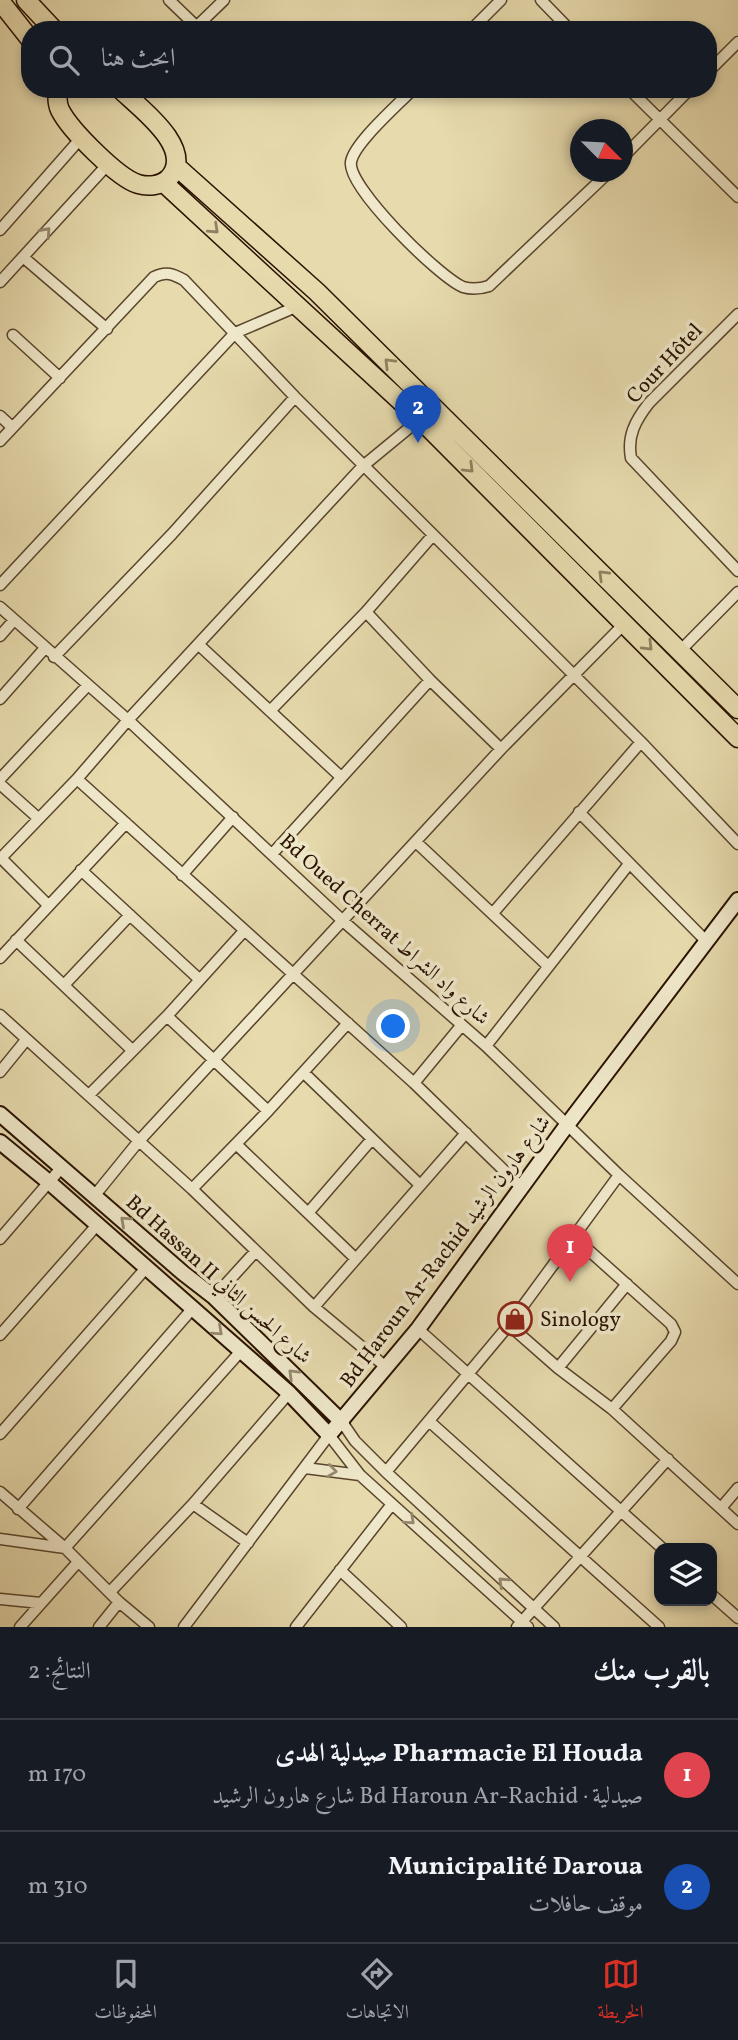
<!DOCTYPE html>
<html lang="ar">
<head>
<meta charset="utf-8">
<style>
	body { margin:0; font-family:Vollkorn,Amiri,serif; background:#20242c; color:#f1f3f6; direction:rtl }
	.controls { position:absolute; right:21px; bottom:21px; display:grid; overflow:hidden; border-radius:14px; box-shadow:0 4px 10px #0003 }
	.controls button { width:63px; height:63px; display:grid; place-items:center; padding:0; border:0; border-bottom:2px solid #363941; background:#171b24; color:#f1f3f6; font:35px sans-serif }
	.compass { position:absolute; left:570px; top:119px; width:63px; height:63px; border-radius:50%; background:#171b24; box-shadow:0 4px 10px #0003; rotate:114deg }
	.you { position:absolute; left:394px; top:1027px; width:24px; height:24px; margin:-18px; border:5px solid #fff; border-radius:50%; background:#1a73e8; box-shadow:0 0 0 10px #1a73e833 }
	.badge { display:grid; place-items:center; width:46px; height:46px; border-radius:50%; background:#d93025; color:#fff; font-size:23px; font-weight:700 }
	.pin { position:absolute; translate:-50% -58px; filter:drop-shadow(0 2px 4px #0008) }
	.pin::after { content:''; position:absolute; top:37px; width:24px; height:21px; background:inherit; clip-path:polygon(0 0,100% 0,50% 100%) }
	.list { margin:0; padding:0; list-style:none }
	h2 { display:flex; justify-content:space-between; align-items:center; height:91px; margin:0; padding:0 28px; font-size:30px }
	h2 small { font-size:23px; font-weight:400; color:#9ea1a6 }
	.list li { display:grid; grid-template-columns:46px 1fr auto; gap:21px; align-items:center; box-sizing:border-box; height:112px; padding:0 28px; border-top:2px solid #363941 }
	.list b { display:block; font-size:26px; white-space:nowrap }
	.list p { margin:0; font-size:23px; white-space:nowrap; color:#9ea1a6 }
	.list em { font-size:23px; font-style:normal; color:#9ea1a6 }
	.icon { flex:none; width:38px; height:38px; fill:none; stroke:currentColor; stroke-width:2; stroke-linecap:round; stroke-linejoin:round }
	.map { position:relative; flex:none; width:738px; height:1627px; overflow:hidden; direction:ltr }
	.search { position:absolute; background:#171b24; box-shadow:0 4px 10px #0003; left:21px; right:21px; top:21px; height:77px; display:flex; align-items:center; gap:18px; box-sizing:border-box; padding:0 24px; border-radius:28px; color:#9ea1a6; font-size:26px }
	.sheet { height:315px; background:#171b24 }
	nav { display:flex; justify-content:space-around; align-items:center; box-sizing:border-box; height:98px; border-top:2px solid #363941; background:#171b24; font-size:19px; color:#9ea1a6 }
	nav a { display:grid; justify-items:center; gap:4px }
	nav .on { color:#d93025 }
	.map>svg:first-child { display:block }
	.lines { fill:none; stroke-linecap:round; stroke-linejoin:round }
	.street-casing { stroke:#59442c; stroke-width:13 }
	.secondary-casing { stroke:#2a1200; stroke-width:18 }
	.highway-casing { stroke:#2a1200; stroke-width:21 }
	.street { stroke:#efe8ca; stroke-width:10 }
	.secondary { stroke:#efe8ca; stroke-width:14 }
	.highway { stroke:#e7dbae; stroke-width:18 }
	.oneway { stroke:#928160 }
	.oneway2 { stroke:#96886f }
	.labels { text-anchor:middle; stroke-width:7; stroke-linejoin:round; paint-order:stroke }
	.street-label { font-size:21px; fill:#2a1200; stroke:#efe8ca }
	.poi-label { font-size:21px; fill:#2a1200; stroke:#efe8ca; text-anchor:start }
</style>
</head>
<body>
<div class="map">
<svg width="738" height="1627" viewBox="0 0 738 1627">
	<rect width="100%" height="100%" fill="#e7dbae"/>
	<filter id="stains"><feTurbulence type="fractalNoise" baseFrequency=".00286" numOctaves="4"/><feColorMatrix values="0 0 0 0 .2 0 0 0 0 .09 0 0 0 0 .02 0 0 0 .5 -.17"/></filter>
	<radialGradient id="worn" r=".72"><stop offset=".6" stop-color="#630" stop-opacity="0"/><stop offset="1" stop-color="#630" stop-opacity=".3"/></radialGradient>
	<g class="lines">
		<g class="street-casing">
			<path id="street" d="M169,0L196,26
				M541,0L570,30
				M193,30L224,0
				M471,30L501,0
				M708,72L738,42
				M413,89C398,105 354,143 351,162C347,187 439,277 463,287C473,290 480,289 489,286L609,172
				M629,89L738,197
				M622,158L690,89
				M0,230L81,138
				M23,257L107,329
				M0,282L109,163
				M738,314L649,403C635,421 627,436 631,458L738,571
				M13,335L60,378
				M0,416L12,427
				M0,441L154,277C166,271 173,274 184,280L295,397L641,742L738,844
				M0,585L235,333L298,306
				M0,607L128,720L343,921L486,1046L619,1175L738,1284
				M366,612L430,680L501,749
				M0,636L14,620
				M199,645L341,777
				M679,652L738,592
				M54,657L172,534L295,397
				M0,699L45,648
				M270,711L366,612L433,535
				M0,779L88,685
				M77,779L414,1083L522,1188
				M0,784L38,818
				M579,812L707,942
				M416,842L548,966
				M273,853L430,680
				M1,858L48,905
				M0,859L77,779L128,720L363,466L420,419
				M81,870L199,979
				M182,875L233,817
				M493,913L641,742
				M16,940L132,1050
				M0,958L126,823
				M64,985L130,915
				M0,1015L192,1189L314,1307L386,1367
				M167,1016L268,1111
				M486,1046L629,864
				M0,1072L26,1040
				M304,1073L420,1185
				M414,1083L461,1026
				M89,1095L167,1016L244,931
				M236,1144L356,1259
				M192,1189L268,1111L348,1023
				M95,1195L138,1142L501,749L625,623
				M308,1213L372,1139
				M575,1238L671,1324L675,1332L671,1341L612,1409
				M0,1239L62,1167
				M214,1297L255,1252
				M314,1307L466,1133
				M509,1325L558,1368L612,1409L738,1524
				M418,1329L662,1548
				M0,1335L97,1225
				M558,1368L627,1284
				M342,1422L355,1441L386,1472L554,1627
				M430,1422L659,1627
				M0,1434L146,1268
				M305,1468L360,1475
				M386,1472L509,1325L619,1175
				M0,1492L65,1548L119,1602L149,1627
				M193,1504L248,1543
				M721,1508L738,1488
				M18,1509L193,1308
				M0,1539L65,1548L241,1351
				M340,1570L401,1627
				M110,1592L193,1504L289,1393
				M712,1595L738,1618
				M0,1599L41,1603
				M20,1627L78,1562
				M99,1627L119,1602
				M184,1627L329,1435L360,1475L528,1627
				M296,1627L392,1504
				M517,1627L668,1459"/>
		</g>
		<g class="secondary-casing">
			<path id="secondary" d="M0,1114L183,1273L214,1297L342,1422
				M0,1142L50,1183L289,1393L329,1435L418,1329L567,1125L738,900"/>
		</g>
		<g class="highway-casing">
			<path id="highway" d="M26,0L54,30
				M0,1L30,39
				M58,89C57,97 57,104 60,110C70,130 118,178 138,184C148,187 161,186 169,178C196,149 140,108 120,89
				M176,166L317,292L738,709
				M164,183L420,419L738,738"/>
		</g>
		<use href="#street" class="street"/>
		<use href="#secondary" class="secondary"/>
		<use href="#highway" class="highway"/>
	</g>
	<defs><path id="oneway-chevron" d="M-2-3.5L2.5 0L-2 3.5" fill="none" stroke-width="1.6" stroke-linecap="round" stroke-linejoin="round" transform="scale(1.75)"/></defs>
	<g class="oneway">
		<use href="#oneway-chevron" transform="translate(214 229) rotate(43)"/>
		<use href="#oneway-chevron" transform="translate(389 363) rotate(-135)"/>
		<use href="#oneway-chevron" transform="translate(469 468) rotate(45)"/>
		<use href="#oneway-chevron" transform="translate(603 575) rotate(-135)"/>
		<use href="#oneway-chevron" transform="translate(648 646) rotate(45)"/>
	</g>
	<g class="oneway2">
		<use href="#oneway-chevron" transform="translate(46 232) rotate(-48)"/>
		<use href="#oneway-chevron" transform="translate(125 1221) rotate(-138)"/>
		<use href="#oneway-chevron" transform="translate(218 1331) rotate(42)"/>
		<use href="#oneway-chevron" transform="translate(293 1374) rotate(-136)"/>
		<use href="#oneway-chevron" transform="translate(332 1471) rotate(8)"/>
		<use href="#oneway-chevron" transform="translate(410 1520) rotate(42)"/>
		<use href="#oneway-chevron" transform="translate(503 1582) rotate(-137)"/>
	</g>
	<defs>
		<g id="shop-ring" transform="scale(1.75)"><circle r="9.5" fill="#efe8ca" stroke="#8f2418" stroke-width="1.5"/><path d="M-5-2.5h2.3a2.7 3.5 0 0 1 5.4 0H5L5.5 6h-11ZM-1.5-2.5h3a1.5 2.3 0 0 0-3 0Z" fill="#8f2418"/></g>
	</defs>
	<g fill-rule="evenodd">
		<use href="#shop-ring" x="515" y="1319"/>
	</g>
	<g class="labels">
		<g class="street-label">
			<text transform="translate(664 363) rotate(-47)" y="7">Cour Hôtel</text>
			<text transform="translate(385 929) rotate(42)" y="7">Bd Oued Cherrat شارع واد الشراط</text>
			<text transform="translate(445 1251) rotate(-53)" y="7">Bd Haroun Ar-Rachid شارع هارون الرشيد</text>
			<text transform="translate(219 1279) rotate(42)" y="7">Bd Hassan II شارع الحسن الثاني</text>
		</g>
		<g class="poi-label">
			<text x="540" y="1326">Sinology</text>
		</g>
	</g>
	<rect width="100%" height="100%" filter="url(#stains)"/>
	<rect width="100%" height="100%" fill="url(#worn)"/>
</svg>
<div class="controls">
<button><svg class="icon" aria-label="layers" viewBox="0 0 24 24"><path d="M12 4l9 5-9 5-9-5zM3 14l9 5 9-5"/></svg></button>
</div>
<svg class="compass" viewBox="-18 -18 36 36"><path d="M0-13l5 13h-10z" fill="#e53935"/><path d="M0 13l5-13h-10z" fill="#9ea1a6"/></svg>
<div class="you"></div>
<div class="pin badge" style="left:570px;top:1282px;background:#e0444e">1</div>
<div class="pin badge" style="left:418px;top:443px;background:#1a4fb4">2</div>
<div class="search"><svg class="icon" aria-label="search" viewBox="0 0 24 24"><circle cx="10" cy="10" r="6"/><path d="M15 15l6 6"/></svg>ابحث هنا</div>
</div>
<section class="sheet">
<h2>بالقرب منك<small>النتائج: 2</small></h2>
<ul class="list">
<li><span class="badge" style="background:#e0444e">1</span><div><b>Pharmacie El Houda صيدلية الهدى</b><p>صيدلية · Bd Haroun Ar-Rachid شارع هارون الرشيد</p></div><em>170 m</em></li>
<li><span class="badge" style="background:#1a4fb4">2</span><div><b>Municipalité Daroua</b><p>موقف حافلات</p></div><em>310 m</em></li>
</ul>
</section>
<nav>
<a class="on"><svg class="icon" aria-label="map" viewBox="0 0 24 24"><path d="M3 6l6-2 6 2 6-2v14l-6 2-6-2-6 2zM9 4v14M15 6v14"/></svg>الخريطة</a>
<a><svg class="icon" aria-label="directions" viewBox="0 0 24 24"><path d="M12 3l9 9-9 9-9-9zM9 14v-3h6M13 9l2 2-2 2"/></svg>الاتجاهات</a>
<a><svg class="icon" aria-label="saved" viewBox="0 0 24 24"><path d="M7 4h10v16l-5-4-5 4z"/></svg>المحفوظات</a>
</nav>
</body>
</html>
